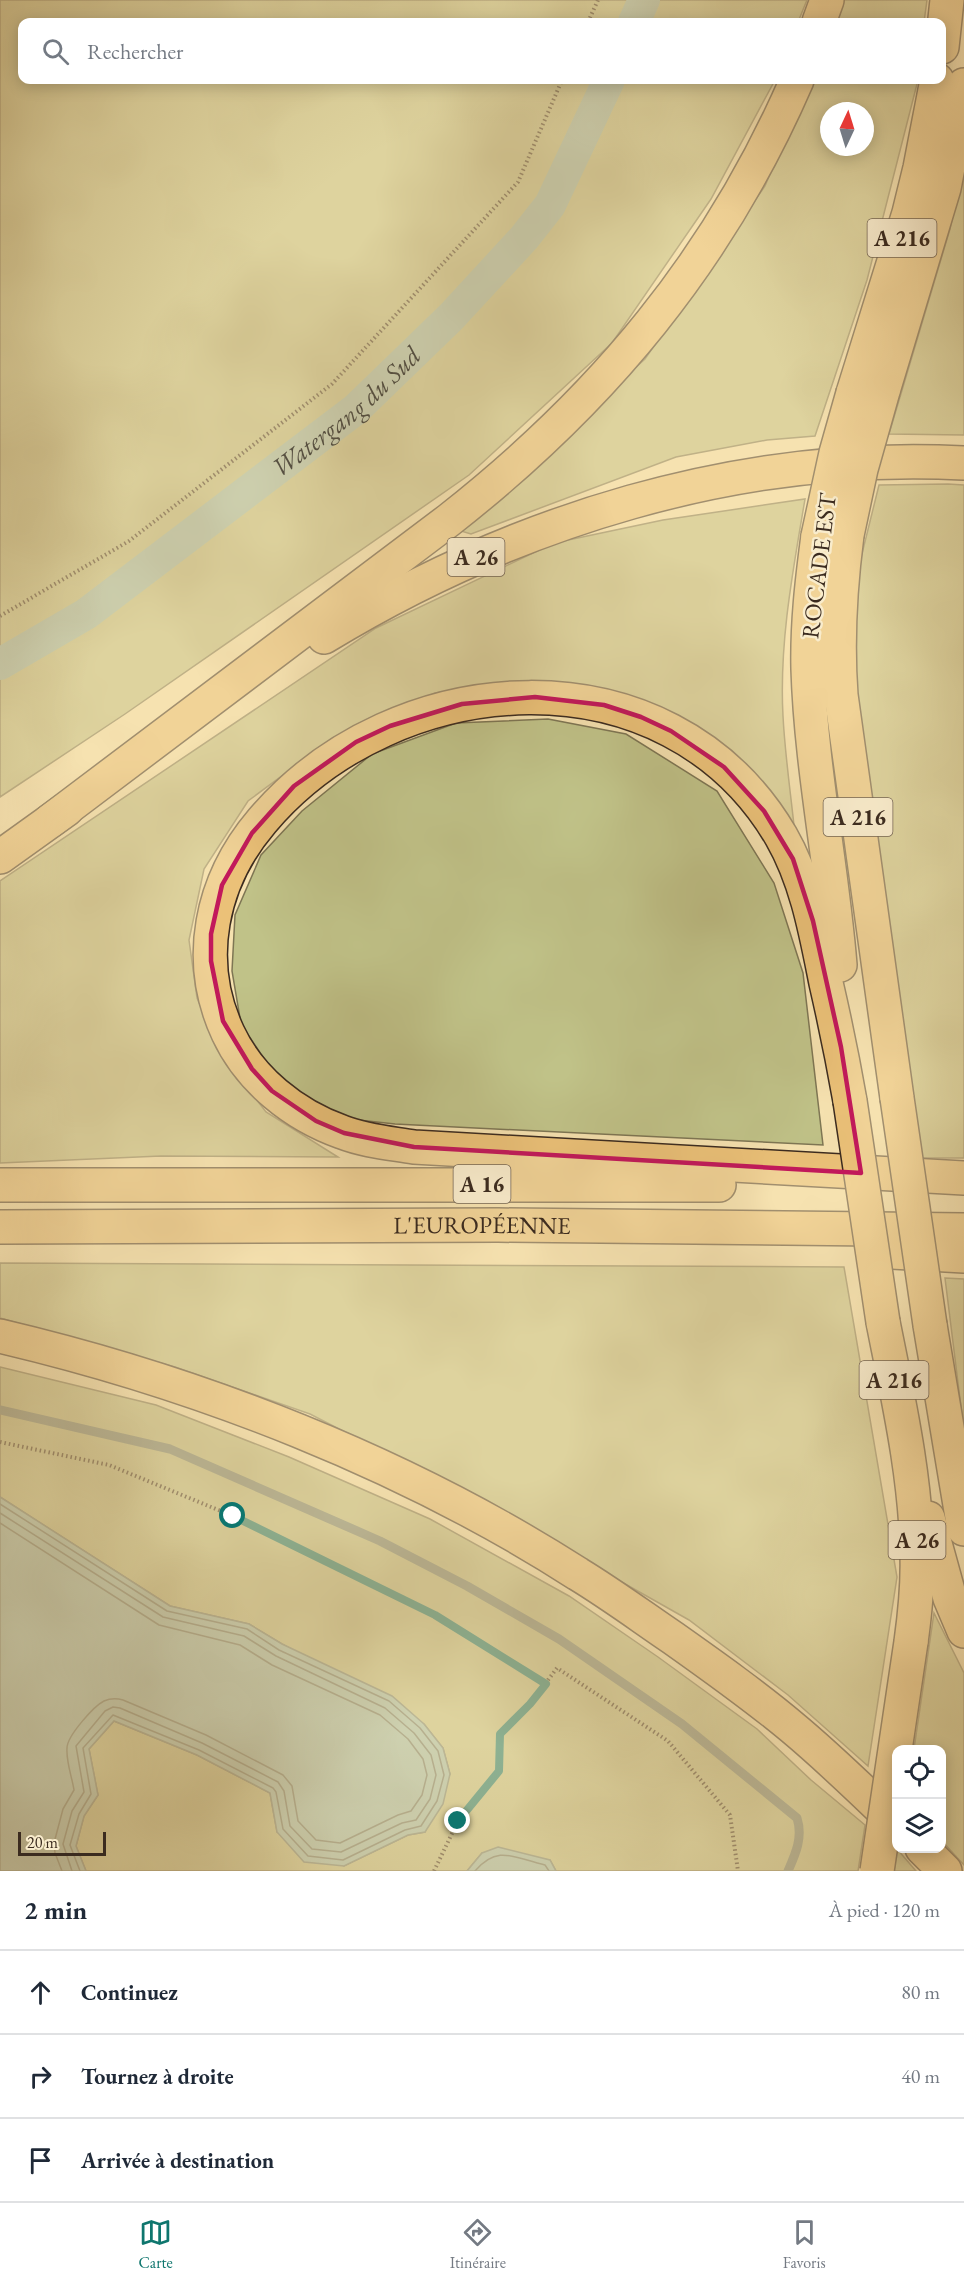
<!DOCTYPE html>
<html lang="fr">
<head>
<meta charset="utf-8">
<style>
	body { margin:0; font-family:"EB Garamond",serif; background:#f6f6f7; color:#1f2937 }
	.controls { position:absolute; right:18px; bottom:18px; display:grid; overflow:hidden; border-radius:12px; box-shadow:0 3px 15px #0003 }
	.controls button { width:54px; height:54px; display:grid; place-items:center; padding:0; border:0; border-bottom:2px solid #e0e1e3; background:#fff; color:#1f2937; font:30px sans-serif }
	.compass { position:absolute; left:820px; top:102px; width:54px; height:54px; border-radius:50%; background:#fff; box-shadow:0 3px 15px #0003; rotate:4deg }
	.scale { position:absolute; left:18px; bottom:15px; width:88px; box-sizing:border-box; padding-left:6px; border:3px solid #3b2b1f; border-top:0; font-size:16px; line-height:21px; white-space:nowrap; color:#3b2b1f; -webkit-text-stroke:4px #f9eccc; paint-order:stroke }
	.stop { position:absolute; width:18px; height:18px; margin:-14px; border:4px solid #0f766e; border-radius:50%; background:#fff }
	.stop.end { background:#0f766e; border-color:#fff; box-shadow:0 2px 6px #0008 }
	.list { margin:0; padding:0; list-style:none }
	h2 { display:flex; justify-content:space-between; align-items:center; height:78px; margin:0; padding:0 24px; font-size:26px }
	h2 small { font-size:20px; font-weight:400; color:#747a83 }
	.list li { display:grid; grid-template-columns:39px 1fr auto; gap:18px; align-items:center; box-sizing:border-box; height:84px; padding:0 24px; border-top:2px solid #e0e1e3 }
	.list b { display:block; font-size:22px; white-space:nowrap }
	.list em { font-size:20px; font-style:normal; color:#747a83 }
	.icon { flex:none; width:33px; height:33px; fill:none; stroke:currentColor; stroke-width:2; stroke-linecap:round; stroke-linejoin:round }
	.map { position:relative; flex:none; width:964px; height:1871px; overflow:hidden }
	.search { position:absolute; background:#fff; box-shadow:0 3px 15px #0003; left:18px; right:18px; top:18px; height:66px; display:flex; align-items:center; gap:15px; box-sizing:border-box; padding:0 21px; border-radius:12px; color:#747a83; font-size:22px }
	.sheet { height:330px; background:#fff }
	nav { display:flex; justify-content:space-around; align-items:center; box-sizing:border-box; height:84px; border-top:2px solid #e0e1e3; background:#fff; font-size:16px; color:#747a83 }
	nav a { display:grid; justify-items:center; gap:3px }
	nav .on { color:#0f766e }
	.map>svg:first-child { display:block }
	.green { fill:#c0c288; stroke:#7e7654; stroke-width:1.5; fill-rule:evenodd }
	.water { fill:#9dbdaf; stroke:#768375; stroke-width:1.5 }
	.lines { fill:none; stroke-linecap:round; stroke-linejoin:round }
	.shore { stroke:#6c7467; stroke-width:1.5 }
	.stream { stroke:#768375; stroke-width:9 }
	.canal { stroke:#9dbdaf; stroke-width:32 }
	.highway-casing { stroke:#3b2b1f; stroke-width:36 }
	.path { stroke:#3b2b1f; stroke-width:4; stroke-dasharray:1.5 3; stroke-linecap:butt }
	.highway { stroke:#ebc178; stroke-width:33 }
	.highway-bridge-casing { stroke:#3b2b1f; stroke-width:36; stroke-linecap:butt }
	.highway-bridge { stroke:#ebc178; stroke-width:33 }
	.route { stroke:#0f766e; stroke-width:8 }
	.marked { fill:none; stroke:#c2185b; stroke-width:4.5; stroke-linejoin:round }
	.labels { text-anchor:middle; stroke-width:5; stroke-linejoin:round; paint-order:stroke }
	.shield { fill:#f9eccc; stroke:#746553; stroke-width:1.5 }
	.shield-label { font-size:22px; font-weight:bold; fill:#3b2b1f }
	.street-label { font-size:24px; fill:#3b2b1f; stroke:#f9eccc }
	.water-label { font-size:26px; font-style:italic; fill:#545043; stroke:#f9eccc }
</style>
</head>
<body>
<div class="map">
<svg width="964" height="1871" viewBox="0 0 964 1871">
	<rect width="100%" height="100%" fill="#f6e2b0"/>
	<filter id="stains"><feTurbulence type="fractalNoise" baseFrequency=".00333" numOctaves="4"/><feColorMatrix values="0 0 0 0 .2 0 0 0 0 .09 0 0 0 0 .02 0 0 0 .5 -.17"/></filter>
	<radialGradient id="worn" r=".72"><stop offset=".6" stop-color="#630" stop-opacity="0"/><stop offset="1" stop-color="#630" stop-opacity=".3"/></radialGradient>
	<path class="green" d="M0,0H807L798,22H22V80H775L711,199L612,343L469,475L125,714L0,797Z
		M842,0H927L924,22H835Z
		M810,80H918L867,280L815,436L767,440L676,457L471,534L454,529L645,359L765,186ZM829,111H865V147H829Z
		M964,161V435L889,434L950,229Z
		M948,484L964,485V1158H919L851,656L857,574L879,485Z
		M805,499C793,570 779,643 783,716C785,756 791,795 795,835L751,771L712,741L654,705L590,687L522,682L435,693L333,738L248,801L204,869L189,940L197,998L223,1057L266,1112L338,1157L161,1156L0,1163V881L376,628L554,543L663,520Z
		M548,719L626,734L717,791L774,883L803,973L823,1145L395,1124L331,1117L271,1069L241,1024L232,971L235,915L261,855L302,811L372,754L456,723Z
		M0,1263L844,1267L897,1577L868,1766L788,1695L689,1620L473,1498L310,1414L175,1367L0,1318Z
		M945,1278L964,1279V1431Z
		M0,1367L156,1405L289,1457L430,1519L569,1596L658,1657L757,1729L811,1780L865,1825L858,1871H556L550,1860L482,1853L467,1871H86L76,1846L84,1816L98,1795L89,1749L114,1721L197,1755L270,1793L277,1832L344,1866L408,1835L425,1832L450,1774L443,1748L424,1724L282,1644L249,1624L170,1606L0,1497Z
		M934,1613L964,1673V1865L942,1841V1750L914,1749Z
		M897,1849L916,1871H894Z"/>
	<path class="water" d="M0,1497L170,1606L249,1624L282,1644L392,1696L424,1724L443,1748L450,1774L443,1804L425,1832L408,1835L344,1866L304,1862L277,1832L270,1793L197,1755L114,1721L89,1749L98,1795L84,1816L76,1846L86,1871H0Z
		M498,1847L550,1860L556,1871H467L482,1853Z"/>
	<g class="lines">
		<path class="shore" d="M0,1504L167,1611L247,1629L279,1650L389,1701L420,1728L438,1751L444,1775L437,1801L421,1826L405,1830L343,1860L308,1856L283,1829L276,1792L273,1788L199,1750L113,1715L83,1748L91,1794L79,1814L70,1845L80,1871
			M0,1513L163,1617L244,1636L276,1656L385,1708L414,1733L431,1755L436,1775L430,1799L416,1820L402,1823L341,1852L312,1849L290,1826L284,1791L278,1782L202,1743L120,1708L113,1707L105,1711L76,1746L84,1792L72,1811L63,1844L72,1871
			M0,1523L159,1625L240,1645L272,1665L380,1715L408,1739L423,1759L427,1775L422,1795L411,1811L398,1815L340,1843L316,1840L298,1821L292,1786L283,1775L206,1735L123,1700C116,1698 111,1698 104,1701C94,1706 67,1736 67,1748C66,1762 72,1777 74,1790L63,1809L54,1843L55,1853L62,1871
			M475,1871C498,1844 514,1858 545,1865L549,1871"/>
		<path class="stream" d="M0,1410L170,1449L380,1541L467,1586L559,1639L682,1724L797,1818C803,1837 796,1853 788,1871"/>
		<g class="canal">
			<path d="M634,22L644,0"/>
			<path id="s1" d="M0,664L86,614L356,409L451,317L524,238L550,205L609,80"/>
		</g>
		<g class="highway-casing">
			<g id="highway">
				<path d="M819,22L827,0"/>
				<path d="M942,47L947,0"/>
				<path d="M883,391L944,188L964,85"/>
				<path d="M853,393L909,213L920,168L937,80"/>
				<path d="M847,535C840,589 837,641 841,695L897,1098"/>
				<path d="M818,536C812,581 807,624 808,669C811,767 832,866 840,965"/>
				<path d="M324,637C515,521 739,451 964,463"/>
				<path d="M50,821L449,520C603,399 719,260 797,80"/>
				<path d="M0,857L67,809"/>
				<path d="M850,1101C843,1061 835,1022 826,983C816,933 807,881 781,836C668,644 395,664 262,821C211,881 194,960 228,1033C250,1080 294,1115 342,1132C365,1141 390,1143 414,1147L964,1178"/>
				<path d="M0,1185H719"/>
				<path id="s2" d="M0,1227L498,1225L964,1230"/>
				<path d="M892,1252L964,1256"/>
				<path d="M883,1322C898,1398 916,1477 917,1555C918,1584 915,1613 911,1642"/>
				<path d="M930,1325L964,1529"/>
				<path d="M0,1336C200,1383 405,1463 578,1574C611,1594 642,1617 673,1638C714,1667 755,1696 793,1728C829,1758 863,1791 896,1823"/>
				<path d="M928,1518L950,1598L964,1631"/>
				<path d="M922,1848L945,1871"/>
			</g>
		</g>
		<path class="path" d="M588,22L598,0
			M0,616L129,541L332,384L518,182L562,80
			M0,1442L109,1465L233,1516L435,1615L546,1684
			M434,1871L458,1821L499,1771L500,1734L530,1704L557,1668L668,1741L730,1815L738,1871"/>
		<use href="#highway" class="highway"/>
		<g class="highway-bridge-casing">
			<path id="highway-bridge" d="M847,535L861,469L883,391
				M818,536L836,453L853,393
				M897,1098L930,1325
				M850,1101L883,1322
				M877,1871L911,1642"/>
		</g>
		<use href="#highway-bridge" class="highway-bridge"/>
	</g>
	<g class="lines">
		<path class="route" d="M233,1516L435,1615L546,1684L530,1704L500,1734L499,1771L458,1821"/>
	</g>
	<path d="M0 0H964V1871H0ZM535,697L604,705L641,717L671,731L724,767L764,811L793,859L813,921L841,1047L861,1173L414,1147L344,1133L316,1121L272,1091L252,1069L223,1021L211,961V934L222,885L252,833L294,786L356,742L390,726L462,704Z" fill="#f6e2b0" fill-opacity=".55" fill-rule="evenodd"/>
	<path class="marked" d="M535,697L604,705L641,717L671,731L724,767L764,811L793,859L813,921L841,1047L861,1173L414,1147L344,1133L316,1121L272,1091L252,1069L223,1021L211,961V934L222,885L252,833L294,786L356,742L390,726L462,704Z"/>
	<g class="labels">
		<g class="shield">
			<rect x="867.5" y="219" width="69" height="38" rx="4.5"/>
			<rect x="447.5" y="538" width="57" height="38" rx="4.5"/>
			<rect x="823.5" y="798" width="69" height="38" rx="4.5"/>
			<rect x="453.5" y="1165" width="57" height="38" rx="4.5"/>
			<rect x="859.5" y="1361" width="69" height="38" rx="4.5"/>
			<rect x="888.5" y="1521" width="57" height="38" rx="4.5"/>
		</g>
		<g class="shield-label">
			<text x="902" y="246">A 216</text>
			<text x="476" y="565">A 26</text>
			<text x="858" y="825">A 216</text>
			<text x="482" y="1192">A 16</text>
			<text x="894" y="1388">A 216</text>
			<text x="917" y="1548">A 26</text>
		</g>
		<g class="street-label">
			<text transform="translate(819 566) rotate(-83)" y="8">ROCADE EST</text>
			<text dy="8" stroke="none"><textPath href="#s2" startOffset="482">L'EUROPÉENNE</textPath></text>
		</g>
		<g class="water-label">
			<text dy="9" stroke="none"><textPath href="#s1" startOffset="429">Watergang du Sud</textPath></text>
		</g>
	</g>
	<rect width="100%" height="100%" filter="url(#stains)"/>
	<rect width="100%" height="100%" fill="url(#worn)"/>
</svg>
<div class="controls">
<button><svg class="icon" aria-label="locate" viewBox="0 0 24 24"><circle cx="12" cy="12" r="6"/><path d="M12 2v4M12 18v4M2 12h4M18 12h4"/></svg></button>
<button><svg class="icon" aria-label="layers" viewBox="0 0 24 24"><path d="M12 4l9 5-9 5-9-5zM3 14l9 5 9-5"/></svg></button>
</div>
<svg class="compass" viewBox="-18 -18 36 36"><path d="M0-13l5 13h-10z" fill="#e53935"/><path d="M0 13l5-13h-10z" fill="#747a83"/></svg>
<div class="scale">20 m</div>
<div class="stop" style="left:233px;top:1516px"></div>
<div class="stop end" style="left:458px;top:1821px"></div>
<div class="search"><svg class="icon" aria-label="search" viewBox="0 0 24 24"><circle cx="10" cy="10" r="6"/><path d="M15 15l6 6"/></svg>Rechercher</div>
</div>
<section class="sheet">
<h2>2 min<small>À pied · 120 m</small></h2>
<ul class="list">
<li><svg class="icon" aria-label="ahead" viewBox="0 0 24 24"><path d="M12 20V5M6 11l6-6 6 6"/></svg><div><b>Continuez</b></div><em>80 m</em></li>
<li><svg class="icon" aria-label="right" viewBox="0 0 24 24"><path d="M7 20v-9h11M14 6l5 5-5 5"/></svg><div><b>Tournez à droite</b></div><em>40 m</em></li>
<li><svg class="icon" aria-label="arrive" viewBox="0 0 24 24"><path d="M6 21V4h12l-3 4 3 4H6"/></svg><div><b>Arrivée à destination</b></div></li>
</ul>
</section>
<nav>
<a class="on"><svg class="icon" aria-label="map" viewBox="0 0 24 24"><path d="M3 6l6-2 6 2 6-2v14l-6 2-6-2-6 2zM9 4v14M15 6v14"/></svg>Carte</a>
<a><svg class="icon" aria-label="directions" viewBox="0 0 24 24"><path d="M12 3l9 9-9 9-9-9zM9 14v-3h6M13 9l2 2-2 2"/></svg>Itinéraire</a>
<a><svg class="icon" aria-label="saved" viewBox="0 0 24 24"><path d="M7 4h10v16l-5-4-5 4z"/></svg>Favoris</a>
</nav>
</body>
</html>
